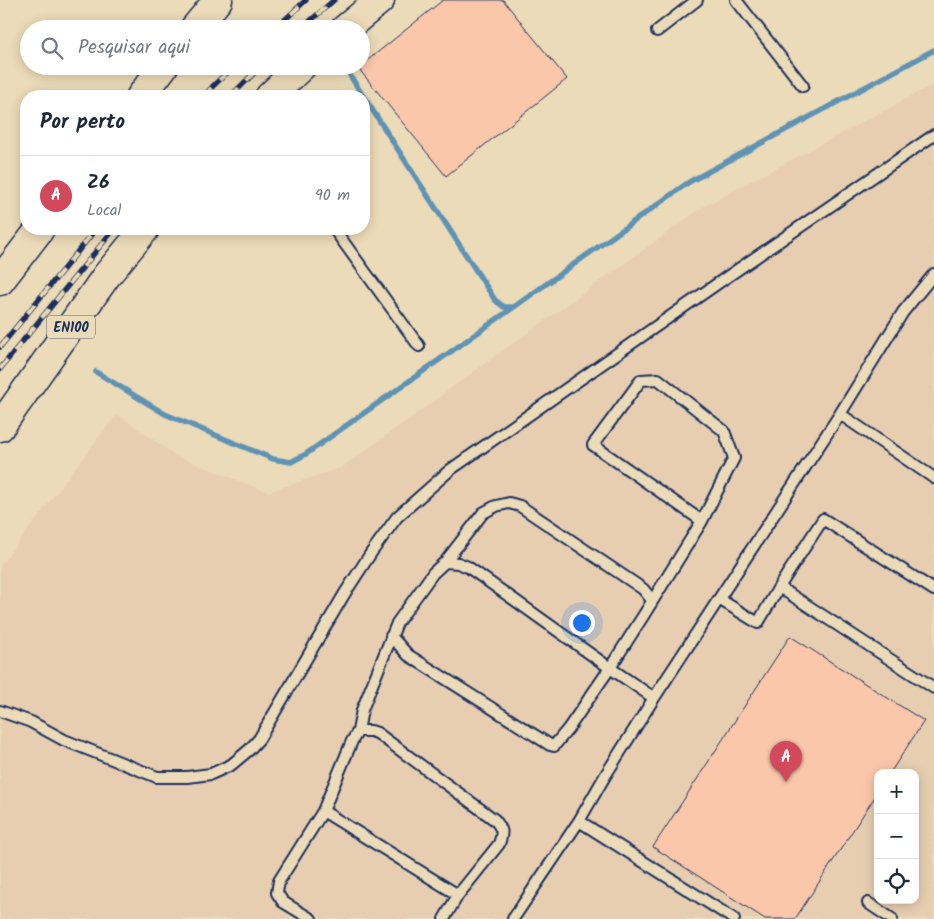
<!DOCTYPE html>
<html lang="pt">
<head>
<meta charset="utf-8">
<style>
	body { margin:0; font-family:Kalam,sans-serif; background:#f6f6f7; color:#1f2937 }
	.controls { position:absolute; right:15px; bottom:15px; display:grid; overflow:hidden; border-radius:10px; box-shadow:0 2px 12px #0003 }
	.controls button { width:45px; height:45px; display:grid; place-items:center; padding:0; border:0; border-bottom:1px solid #e0e1e3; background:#fff; color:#1f2937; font:25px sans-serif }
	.you { position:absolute; left:581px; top:622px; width:18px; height:18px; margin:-12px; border:4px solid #fff; border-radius:50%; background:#1a73e8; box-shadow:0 0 0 8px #1a73e833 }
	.badge { display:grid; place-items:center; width:32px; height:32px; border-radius:50%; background:#d1495b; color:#fff; font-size:16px; font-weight:700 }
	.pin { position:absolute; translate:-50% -41px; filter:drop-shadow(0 1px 2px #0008) }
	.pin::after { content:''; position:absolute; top:26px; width:18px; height:15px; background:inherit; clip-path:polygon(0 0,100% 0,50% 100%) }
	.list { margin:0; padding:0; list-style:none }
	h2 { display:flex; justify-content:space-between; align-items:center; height:65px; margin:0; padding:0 20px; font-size:21px }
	h2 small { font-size:16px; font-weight:400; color:#747a83 }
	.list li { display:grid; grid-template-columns:32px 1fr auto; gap:15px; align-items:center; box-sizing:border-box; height:80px; padding:0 20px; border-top:1px solid #e0e1e3 }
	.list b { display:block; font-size:19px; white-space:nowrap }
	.list p { margin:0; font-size:16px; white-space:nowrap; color:#747a83 }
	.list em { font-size:16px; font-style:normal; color:#747a83 }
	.icon { flex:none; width:28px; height:28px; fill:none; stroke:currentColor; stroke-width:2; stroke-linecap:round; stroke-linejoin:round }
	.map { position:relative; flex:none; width:934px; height:919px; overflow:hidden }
	.search { position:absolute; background:#fff; box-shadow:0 2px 12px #0003; left:20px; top:20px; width:350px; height:55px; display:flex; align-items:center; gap:12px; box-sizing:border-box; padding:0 18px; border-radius:28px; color:#747a83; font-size:19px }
	.panel { position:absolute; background:#fff; box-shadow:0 2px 12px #0003; left:20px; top:90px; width:350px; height:145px; border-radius:20px }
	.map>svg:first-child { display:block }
	.built { fill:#e7ceb1; fill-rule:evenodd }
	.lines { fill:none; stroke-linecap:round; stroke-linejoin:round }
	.stream { stroke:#5f93b4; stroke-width:5.5 }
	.building { fill:#fac7ab; stroke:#1b2f5e }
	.lane-casing { stroke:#1b2f5e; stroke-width:14 }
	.primary-casing { stroke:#1b2f5e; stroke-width:31 }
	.lane { stroke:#ecdbb8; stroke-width:10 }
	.primary { stroke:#ecdbb8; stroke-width:28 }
	.rail-casing { stroke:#1b2f5e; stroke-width:5.5 }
	.rail { stroke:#ecdbb8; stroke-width:4; stroke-dasharray:11; stroke-linecap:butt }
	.labels { text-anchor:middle; stroke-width:4.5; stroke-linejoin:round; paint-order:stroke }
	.shield { fill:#ecdbb8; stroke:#5a6379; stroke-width:1 }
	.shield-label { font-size:14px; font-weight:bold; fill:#1b2f5e }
</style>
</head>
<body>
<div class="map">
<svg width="934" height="919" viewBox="0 0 934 919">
	<rect width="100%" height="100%" fill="#ecdbb8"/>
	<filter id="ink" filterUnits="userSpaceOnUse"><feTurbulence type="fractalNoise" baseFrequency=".02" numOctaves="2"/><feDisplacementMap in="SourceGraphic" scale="10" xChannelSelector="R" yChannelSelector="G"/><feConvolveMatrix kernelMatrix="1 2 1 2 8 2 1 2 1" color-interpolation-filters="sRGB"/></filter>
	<g filter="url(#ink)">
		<path class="built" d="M934,84V919H0V566L117,414L176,456L268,492L341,468L509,346L706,205ZM878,773H915V900H878Z"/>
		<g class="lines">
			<path class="stream" d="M344,66L363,96
				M364,97L495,300L504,307H513
				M96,372L165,414L273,459L291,462L306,454L514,307L689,182L934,50"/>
		</g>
		<path class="building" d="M443,0H503L567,79L446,176L358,68Z
			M790,636L924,721L890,773H878V792L795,919H765L653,847Z"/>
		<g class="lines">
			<g class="lane-casing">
				<path id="lane" d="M736,0L803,86
					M657,31L697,0
					M334,229L419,346
					M840,414L934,478
					M445,562L458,563L468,567L610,668L654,698
					M779,587L934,688
					M719,599L758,623L779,587L823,519L934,590
					M391,636L408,655L550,745L554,746L568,729L610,668L645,613L702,521L734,458L724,431L658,379L641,380L593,445L702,521
					M0,711L31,722L64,740L157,777H187L211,774L231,765L249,750L259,739L345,593L371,553L397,517L450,470L724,279L934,135
					M358,731H371L377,733L495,820C503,830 503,832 499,844L458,895L444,919
					M323,811L458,895
					M579,821L734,919
					M868,903L892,919
					M311,919L283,902L277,893L279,881L323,811L352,741L358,731L362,710L397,623L433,573L445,562L483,513L496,506L509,503L520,506L643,589L652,600
					M513,919L579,821L605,776L654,698L840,414L903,312L934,274"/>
			</g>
			<g class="primary-casing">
				<path id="primary" d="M194,29L218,0
					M345,29L380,0
					M141,96L164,66
					M270,96L302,66
					M0,281L40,229
					M0,427L107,275L145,229"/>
			</g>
			<use href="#lane" class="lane"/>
			<use href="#primary" class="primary"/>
			<g class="rail-casing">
				<path id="rail" d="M275,29L306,0
					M301,29L334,0
					M204,96L213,86L234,66
					M231,96L261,66
					M0,347L96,229
					M0,369L114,229"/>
			</g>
			<use href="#rail" class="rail"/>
		</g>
	</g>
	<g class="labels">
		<rect class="shield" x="47" y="315.5" width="48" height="23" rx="4"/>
		<g class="shield-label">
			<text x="71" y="332">EN100</text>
		</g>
	</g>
</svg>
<div class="controls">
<button>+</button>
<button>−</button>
<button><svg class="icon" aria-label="locate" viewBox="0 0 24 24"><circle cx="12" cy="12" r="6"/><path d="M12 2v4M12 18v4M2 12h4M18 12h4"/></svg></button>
</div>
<div class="you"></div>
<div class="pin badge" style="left:786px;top:782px">A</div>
<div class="search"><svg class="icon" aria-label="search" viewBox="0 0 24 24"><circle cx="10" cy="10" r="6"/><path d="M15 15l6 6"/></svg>Pesquisar aqui</div>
<section class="panel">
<h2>Por perto<small></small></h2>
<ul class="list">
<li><span class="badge">A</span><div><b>Z6</b><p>Local</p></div><em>90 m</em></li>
</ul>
</section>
</div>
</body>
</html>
